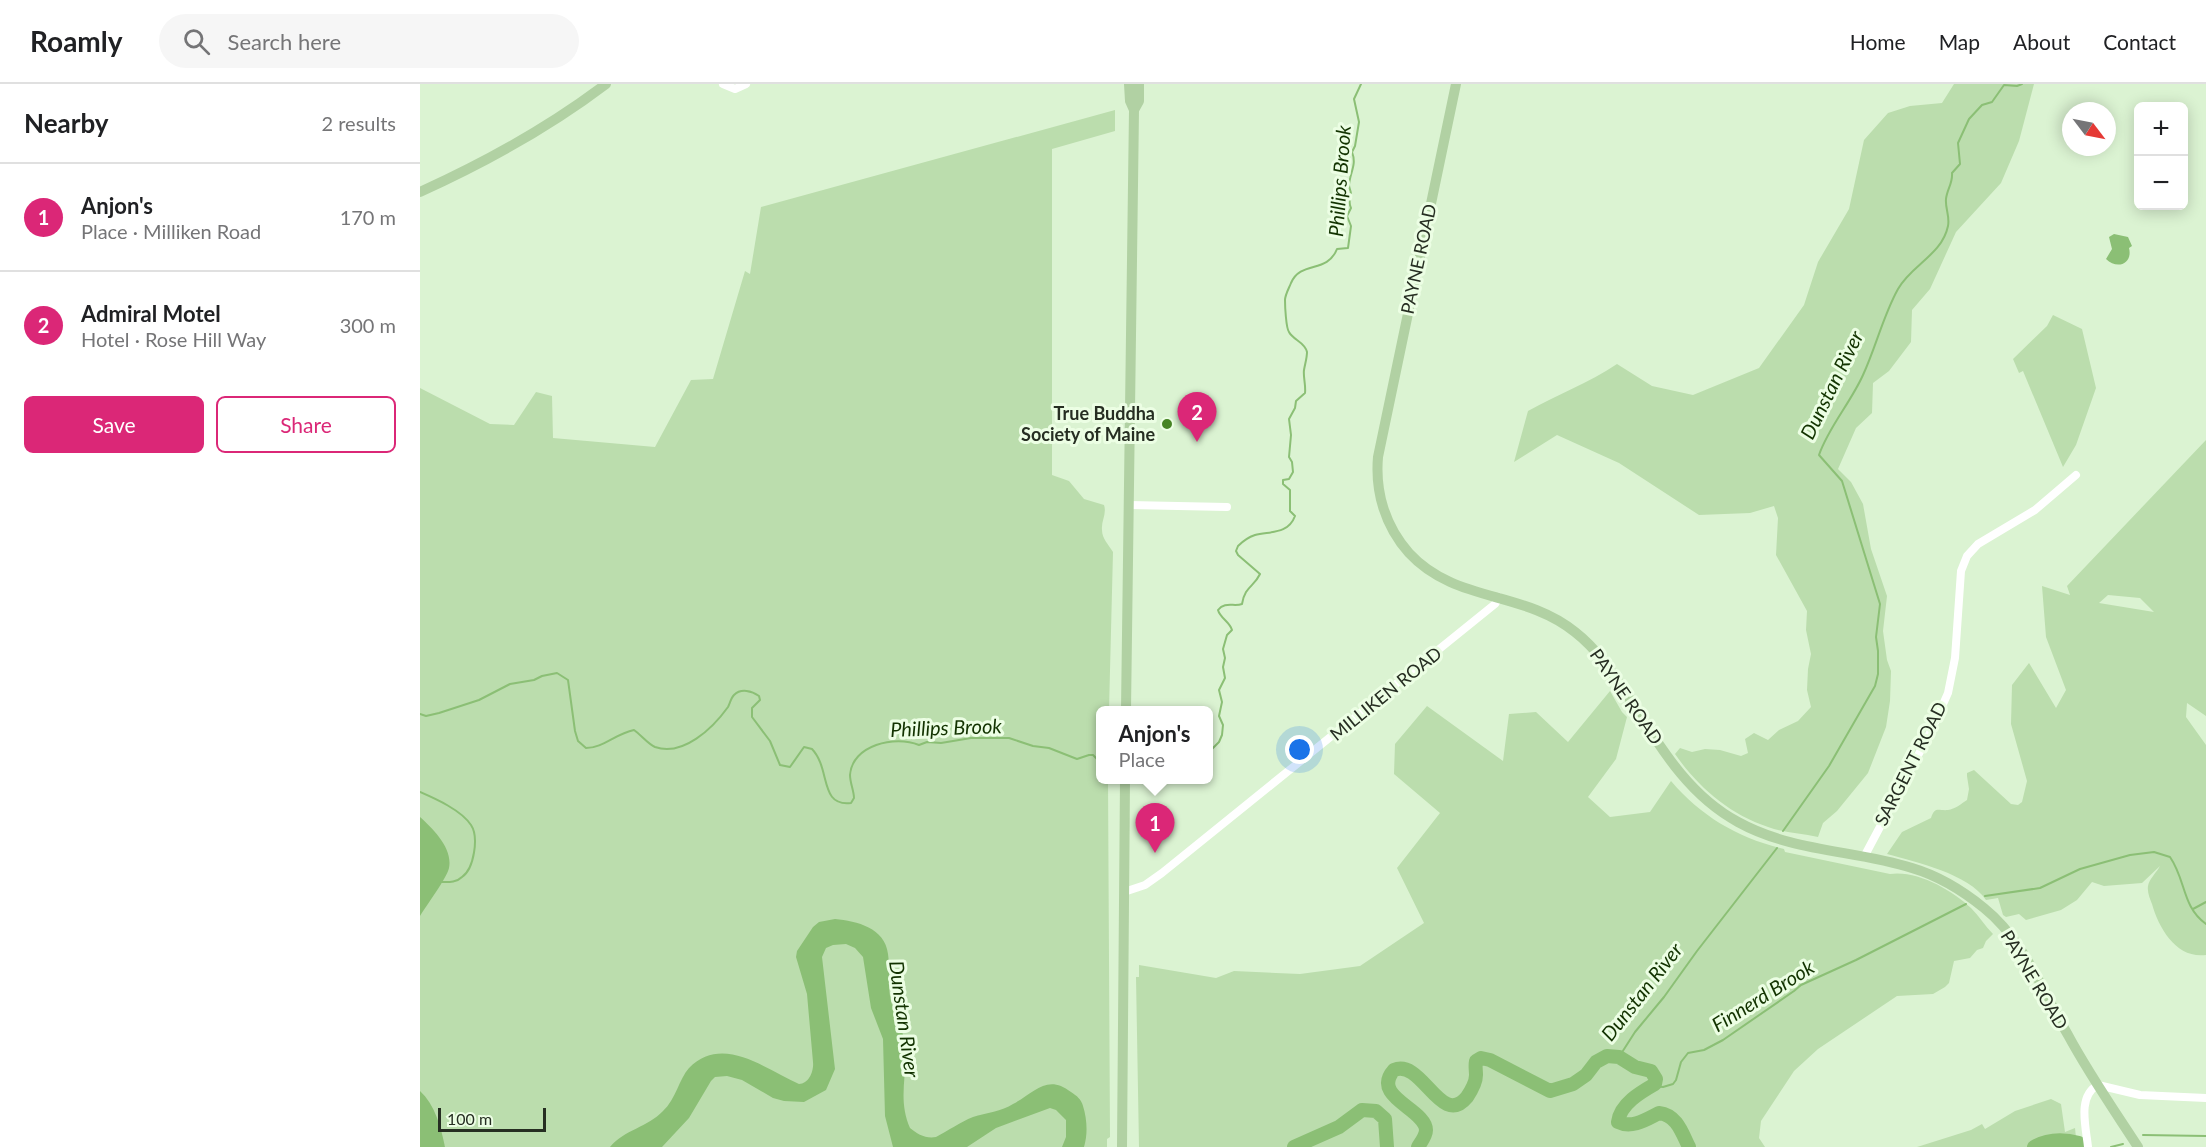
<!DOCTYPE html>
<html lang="en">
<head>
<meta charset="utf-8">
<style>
	body { margin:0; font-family:Lato,sans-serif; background:#f6f6f6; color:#202124 }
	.controls { position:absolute; right:18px; top:18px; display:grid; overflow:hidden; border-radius:9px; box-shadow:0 3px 15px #0003 }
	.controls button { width:54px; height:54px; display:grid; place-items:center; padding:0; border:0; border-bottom:2px solid #e0e0e0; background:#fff; color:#202124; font:30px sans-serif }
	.compass { position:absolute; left:1642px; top:18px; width:54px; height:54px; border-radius:50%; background:#fff; box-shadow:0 3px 15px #0003; rotate:122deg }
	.scale { position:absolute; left:18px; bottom:15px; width:108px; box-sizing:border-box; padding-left:6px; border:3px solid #262e22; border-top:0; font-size:16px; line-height:21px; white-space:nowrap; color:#262e22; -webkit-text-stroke:4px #ecfee4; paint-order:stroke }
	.you { position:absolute; left:880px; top:666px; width:21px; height:21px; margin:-15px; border:4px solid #fff; border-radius:50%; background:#1a73e8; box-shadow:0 0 0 9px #1a73e833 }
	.badge { display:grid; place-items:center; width:39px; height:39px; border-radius:50%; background:#db2777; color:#fff; font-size:20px; font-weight:700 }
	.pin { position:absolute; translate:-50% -50px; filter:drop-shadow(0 2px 3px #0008) }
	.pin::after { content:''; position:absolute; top:32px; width:21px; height:18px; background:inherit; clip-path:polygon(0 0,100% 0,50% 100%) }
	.popup { position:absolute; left:676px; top:622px; width:117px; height:78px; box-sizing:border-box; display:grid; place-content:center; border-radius:9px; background:#fff; filter:drop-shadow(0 2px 4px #0005); font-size:20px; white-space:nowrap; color:#757577 }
	.popup b { font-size:22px; color:#202124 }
	.popup::after { content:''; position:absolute; left:50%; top:100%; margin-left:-12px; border:12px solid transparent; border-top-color:#fff }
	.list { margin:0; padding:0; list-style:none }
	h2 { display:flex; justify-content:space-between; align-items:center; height:78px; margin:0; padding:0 24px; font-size:26px }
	h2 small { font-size:20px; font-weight:400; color:#757577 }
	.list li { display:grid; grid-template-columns:39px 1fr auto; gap:18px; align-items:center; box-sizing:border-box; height:108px; padding:0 24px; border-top:2px solid #e0e0e0 }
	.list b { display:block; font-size:22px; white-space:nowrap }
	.list p { margin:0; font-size:20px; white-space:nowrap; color:#757577 }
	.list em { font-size:20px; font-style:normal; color:#757577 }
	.actions { display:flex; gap:12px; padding:18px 24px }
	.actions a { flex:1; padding:14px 0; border:2px solid #db2777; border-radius:9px; text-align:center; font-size:21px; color:#db2777 }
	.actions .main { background:#db2777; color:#fff }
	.icon { flex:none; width:33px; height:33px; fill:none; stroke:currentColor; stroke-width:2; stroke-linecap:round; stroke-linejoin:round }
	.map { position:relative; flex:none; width:1786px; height:1063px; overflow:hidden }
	header { display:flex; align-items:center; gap:36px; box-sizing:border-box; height:84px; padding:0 30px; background:#fff; border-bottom:2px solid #e0e0e0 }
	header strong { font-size:28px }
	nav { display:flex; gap:33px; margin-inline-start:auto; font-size:21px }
	.search { width:420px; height:54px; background:#f6f6f6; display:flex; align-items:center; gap:15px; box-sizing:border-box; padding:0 21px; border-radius:33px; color:#757577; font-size:22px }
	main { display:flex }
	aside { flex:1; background:#fff }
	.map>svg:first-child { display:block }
	.green { fill:#bbddad; fill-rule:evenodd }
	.water { fill:#8bbf75 }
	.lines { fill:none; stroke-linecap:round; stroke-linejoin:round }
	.stream { stroke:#8bbf75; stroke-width:2 }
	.river { stroke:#8bbf75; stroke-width:14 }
	.minor { stroke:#fff; stroke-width:8 }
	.major { stroke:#b1d1a3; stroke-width:10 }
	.poi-dot { fill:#468424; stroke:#ecfee4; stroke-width:2 }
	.labels { text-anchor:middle; stroke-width:6; stroke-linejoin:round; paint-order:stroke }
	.street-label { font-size:18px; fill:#262e22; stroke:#ecfee4 }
	.poi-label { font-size:18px; font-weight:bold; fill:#262e22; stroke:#ecfee4; text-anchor:end }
	.water-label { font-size:20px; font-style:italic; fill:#123300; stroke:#ecfee4 }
</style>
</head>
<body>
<header>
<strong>Roamly</strong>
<div class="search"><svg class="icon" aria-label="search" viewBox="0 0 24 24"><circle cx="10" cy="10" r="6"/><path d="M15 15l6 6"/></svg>Search here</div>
<nav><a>Home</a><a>Map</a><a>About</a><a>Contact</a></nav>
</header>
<main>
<aside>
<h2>Nearby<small>2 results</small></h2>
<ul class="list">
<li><span class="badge">1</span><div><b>Anjon's</b><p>Place · Milliken Road</p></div><em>170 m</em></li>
<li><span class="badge">2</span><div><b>Admiral Motel</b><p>Hotel · Rose Hill Way</p></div><em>300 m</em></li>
</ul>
<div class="actions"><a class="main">Save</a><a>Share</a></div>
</aside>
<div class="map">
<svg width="1786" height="1063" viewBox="0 0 1786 1063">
	<rect width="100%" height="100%" fill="#dbf3d2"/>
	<path class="green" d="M1534,0H1614L1599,57L1581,99L1536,148L1510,205L1492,226L1491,258L1469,287L1453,299L1452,329L1436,344L1418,385L1431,398L1443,420L1451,465L1467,512L1463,547L1467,576L1471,587L1470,617L1466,643L1448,689L1417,727L1403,739L1398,753C1381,749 1365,749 1348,743C1309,730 1278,703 1255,670L1260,664L1272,668L1285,665L1300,666L1321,672L1328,669L1325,655L1334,649L1348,656L1359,646L1378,637L1391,623L1387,606L1388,585L1391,570L1386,546L1387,527L1356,471L1358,434L1354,422L1330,429L1279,431L1199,379L1137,351L1094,378L1108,327C1138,310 1169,299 1197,280L1232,302L1273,311L1339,284L1384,221L1398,178L1429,125L1444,56L1468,29L1490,22L1522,19Z
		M695,26V47L632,65V391L649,397L664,415L684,421C687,430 681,437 682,446C682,455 689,461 693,468L689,626H681V696H688L690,1053L687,1055V1063H25L0,1009V304L70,340L94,341L116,308L132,312L133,354L235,363L271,296L293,295L325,187L330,190L341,123Z
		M1633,231L1662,245L1676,304L1656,361L1643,383L1603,287L1599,289L1593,275L1627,242Z
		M1786,356V632L1767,619L1766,633L1786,661V871C1757,875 1739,845 1732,820C1730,815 1727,808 1728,802C1729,795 1737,788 1740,782L1722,799L1684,802L1672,798L1657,816L1641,826L1606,836L1599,830L1586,833L1583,831L1578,814L1566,816C1549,790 1496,778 1467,770L1482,748L1511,734C1515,722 1518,727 1528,726C1535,725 1541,720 1547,716L1549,705L1547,692V689L1554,686L1591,720L1598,721L1602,718L1607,697L1591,640L1592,601L1609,579L1636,624L1646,606L1626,553L1622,502L1650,511L1647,502ZM1688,511L1720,514L1734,528L1679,519Z
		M1190,607L1202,628L1207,633L1196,675L1168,713L1190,733L1230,728L1251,697C1282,733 1318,754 1364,765L1365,768L1470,790C1497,786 1532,806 1551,824C1559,832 1565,842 1573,850L1566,857L1563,864L1557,866L1550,874L1534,877L1529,899L1525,903L1513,910L1477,912L1398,965L1374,987L1341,1037L1339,1054L1345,1063H719L716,893H719V881L796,894L814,887L880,890L940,882L1004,839L977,784L1020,729L974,690L975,660L1007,622L1083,677L1089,630L1116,628L1148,658Z
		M1631,1015L1641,1020L1645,1048L1655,1044L1657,1063H1497L1551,1046L1562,1040L1565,1045L1595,1027Z"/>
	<path class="water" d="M1694,150L1708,153L1712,162L1709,164C1713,180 1697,186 1686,175L1692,165L1689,153Z
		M0,733C13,745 33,764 29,784C27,794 6,822 0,832Z
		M415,835C437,837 465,844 468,870C470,884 468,899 470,912C472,927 482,941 484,956C490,986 476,1012 490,1044C497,1050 506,1055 516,1053C528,1047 540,1038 553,1033C566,1029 582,1027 593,1020C614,1009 627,989 651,1008C657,1012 661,1015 663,1022C667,1035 668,1050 664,1063H642L646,1053V1036L636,1026L630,1024L576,1044L547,1063H473L465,1032L463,955L451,924L443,873L435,864L426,860L413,861L406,864L402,873L415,985L406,1006L384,1018L364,1017L353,1014L322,996L307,992L295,993L291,997L269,1034L242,1063H190C204,1046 228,1043 243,1027C256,1015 259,995 269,984C303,950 345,985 379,1000C389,1000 394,987 393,978L387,910L376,873L377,867L393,843L399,838Z
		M0,1007C15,1021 21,1043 25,1063H0Z"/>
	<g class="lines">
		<path class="stream" d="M0,630L6,632L19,629L59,616L90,600L114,596L122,592L137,589L148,596L155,647L158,657L166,664C183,664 195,650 214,646C221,651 228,660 235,663C263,673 293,644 308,623C310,619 311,614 314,611C321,604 332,607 339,612L340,616L332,624V633L350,657L360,681L370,683L384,663L392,665C411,685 399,723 431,719L434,714C434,707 430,699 430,691C432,661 475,651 499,661L507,658L521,659L551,654H589L613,662L629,664L657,675L669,671H673L681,679
			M789,668L799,658L802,651L803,641L799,632L802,618L799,606L805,594L803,583L805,574L803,565L807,551L812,546C810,538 800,534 798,526C805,517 814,523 822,520C825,502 834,503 840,490L818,471L816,467L818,462C823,457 829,453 835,451C849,447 868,451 875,432L870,427V406L863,400V396L869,395L873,388L872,378L869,373L871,351L869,335L875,324L876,317L885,309C886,301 883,293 884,286C885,280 887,274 887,268C885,258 873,256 869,248C866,244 865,222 865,216C865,211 869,204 871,199C881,176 907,190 917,165L928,164L931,142L927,132L931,124C928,118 930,116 931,110C931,107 929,104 929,101C930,88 937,81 932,68L935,62L939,38L934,15L941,0
			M0,708C16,715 41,726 51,741C59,753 54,785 42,793C36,799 28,798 20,798
			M1363,747L1409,682L1455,602L1458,590V567L1456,553L1460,520L1422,397L1399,371C1408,344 1431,318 1443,291C1456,263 1463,232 1478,205C1491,181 1522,171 1528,142C1530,132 1525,124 1526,115C1527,105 1533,99 1532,89L1540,80L1538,59L1549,35L1562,21L1572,18L1584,1L1597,2L1602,0
			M1565,812L1620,804L1660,785L1710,771L1734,768L1750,773C1766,796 1762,823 1786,840
			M1773,825L1786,818
			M1199,973L1215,948L1244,913L1277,867L1357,764
			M1233,1002L1243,1003L1253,1000L1256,996L1261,978L1268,969L1284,966L1303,956L1374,907L1381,901L1436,876L1546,820
			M1723,1051L1786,1052
			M1691,1063L1703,1060"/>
		<path class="river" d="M874,1063L919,1043L942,1026L956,1027L965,1035L967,1063
			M998,1063C1001,1058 1006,1052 1006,1046C1006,1025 950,1013 974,986C1002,974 1021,1045 1047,1013C1051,1007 1056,998 1056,991C1056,986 1055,982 1056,977L1061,974L1070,976L1130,1007L1153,1000L1166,991L1176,978L1187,972L1199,973L1215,983L1231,987L1236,995L1235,1000C1221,1008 1200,1020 1198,1038C1212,1045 1227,1035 1239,1029C1257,1031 1262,1049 1269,1063
			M1614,1063C1628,1055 1644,1055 1659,1059"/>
		<path class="minor" d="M303,0L315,5L326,0
			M709,421L807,423
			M1444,773L1512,645L1528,609L1535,574L1541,487L1547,472L1558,460L1615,426L1656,391
			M704,808L725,801L742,789L1075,520L1079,513
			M1668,1063C1666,1043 1657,1012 1678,1001L1720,1011L1786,1014"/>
		<path class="major" d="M1036,0L958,373C955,408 965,442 989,469C1035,519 1103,506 1155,548C1177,565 1192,588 1207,611C1238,659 1266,710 1318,738C1372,768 1435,766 1492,784C1519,792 1542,806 1564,824C1604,856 1623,908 1648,951C1669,990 1694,1026 1718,1063
			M714,26L719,17V0
			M0,108C66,78 128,44 186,0
			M706,626L714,26L710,17L709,0
			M702,1063L705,696"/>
	</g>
	<circle class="poi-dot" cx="747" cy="340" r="6"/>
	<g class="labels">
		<g class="street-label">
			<text transform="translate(999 175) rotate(-78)" y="6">PAYNE ROAD</text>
			<text transform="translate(966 610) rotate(-39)" y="6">MILLIKEN ROAD</text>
			<text transform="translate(1206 613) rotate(55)" y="6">PAYNE ROAD</text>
			<text transform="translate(1491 680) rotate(-63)" y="6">SARGENT ROAD</text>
			<text transform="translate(1614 896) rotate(59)" y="6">PAYNE ROAD</text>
		</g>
		<g class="poi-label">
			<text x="735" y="336">True Buddha<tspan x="735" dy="21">Society of Maine</tspan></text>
		</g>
		<g class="water-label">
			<text transform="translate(920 97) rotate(-86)" y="7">Phillips Brook</text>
			<text transform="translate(1412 301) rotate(-64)" y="7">Dunstan River</text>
			<text transform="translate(526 644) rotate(-2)" y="7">Phillips Brook</text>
			<text transform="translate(1222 908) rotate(-52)" y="7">Dunstan River</text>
			<text transform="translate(1343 912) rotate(-32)" y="7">Finnerd Brook</text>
			<text transform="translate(484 935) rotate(82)" y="7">Dunstan River</text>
		</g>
	</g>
</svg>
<div class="controls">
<button>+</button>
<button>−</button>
</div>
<svg class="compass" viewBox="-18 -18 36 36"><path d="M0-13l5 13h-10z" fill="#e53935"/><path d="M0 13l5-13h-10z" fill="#757577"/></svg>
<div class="scale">100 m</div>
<div class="you"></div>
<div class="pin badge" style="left:735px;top:769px">1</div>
<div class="popup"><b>Anjon's</b>Place</div>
<div class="pin badge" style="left:777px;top:358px">2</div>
</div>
</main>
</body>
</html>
